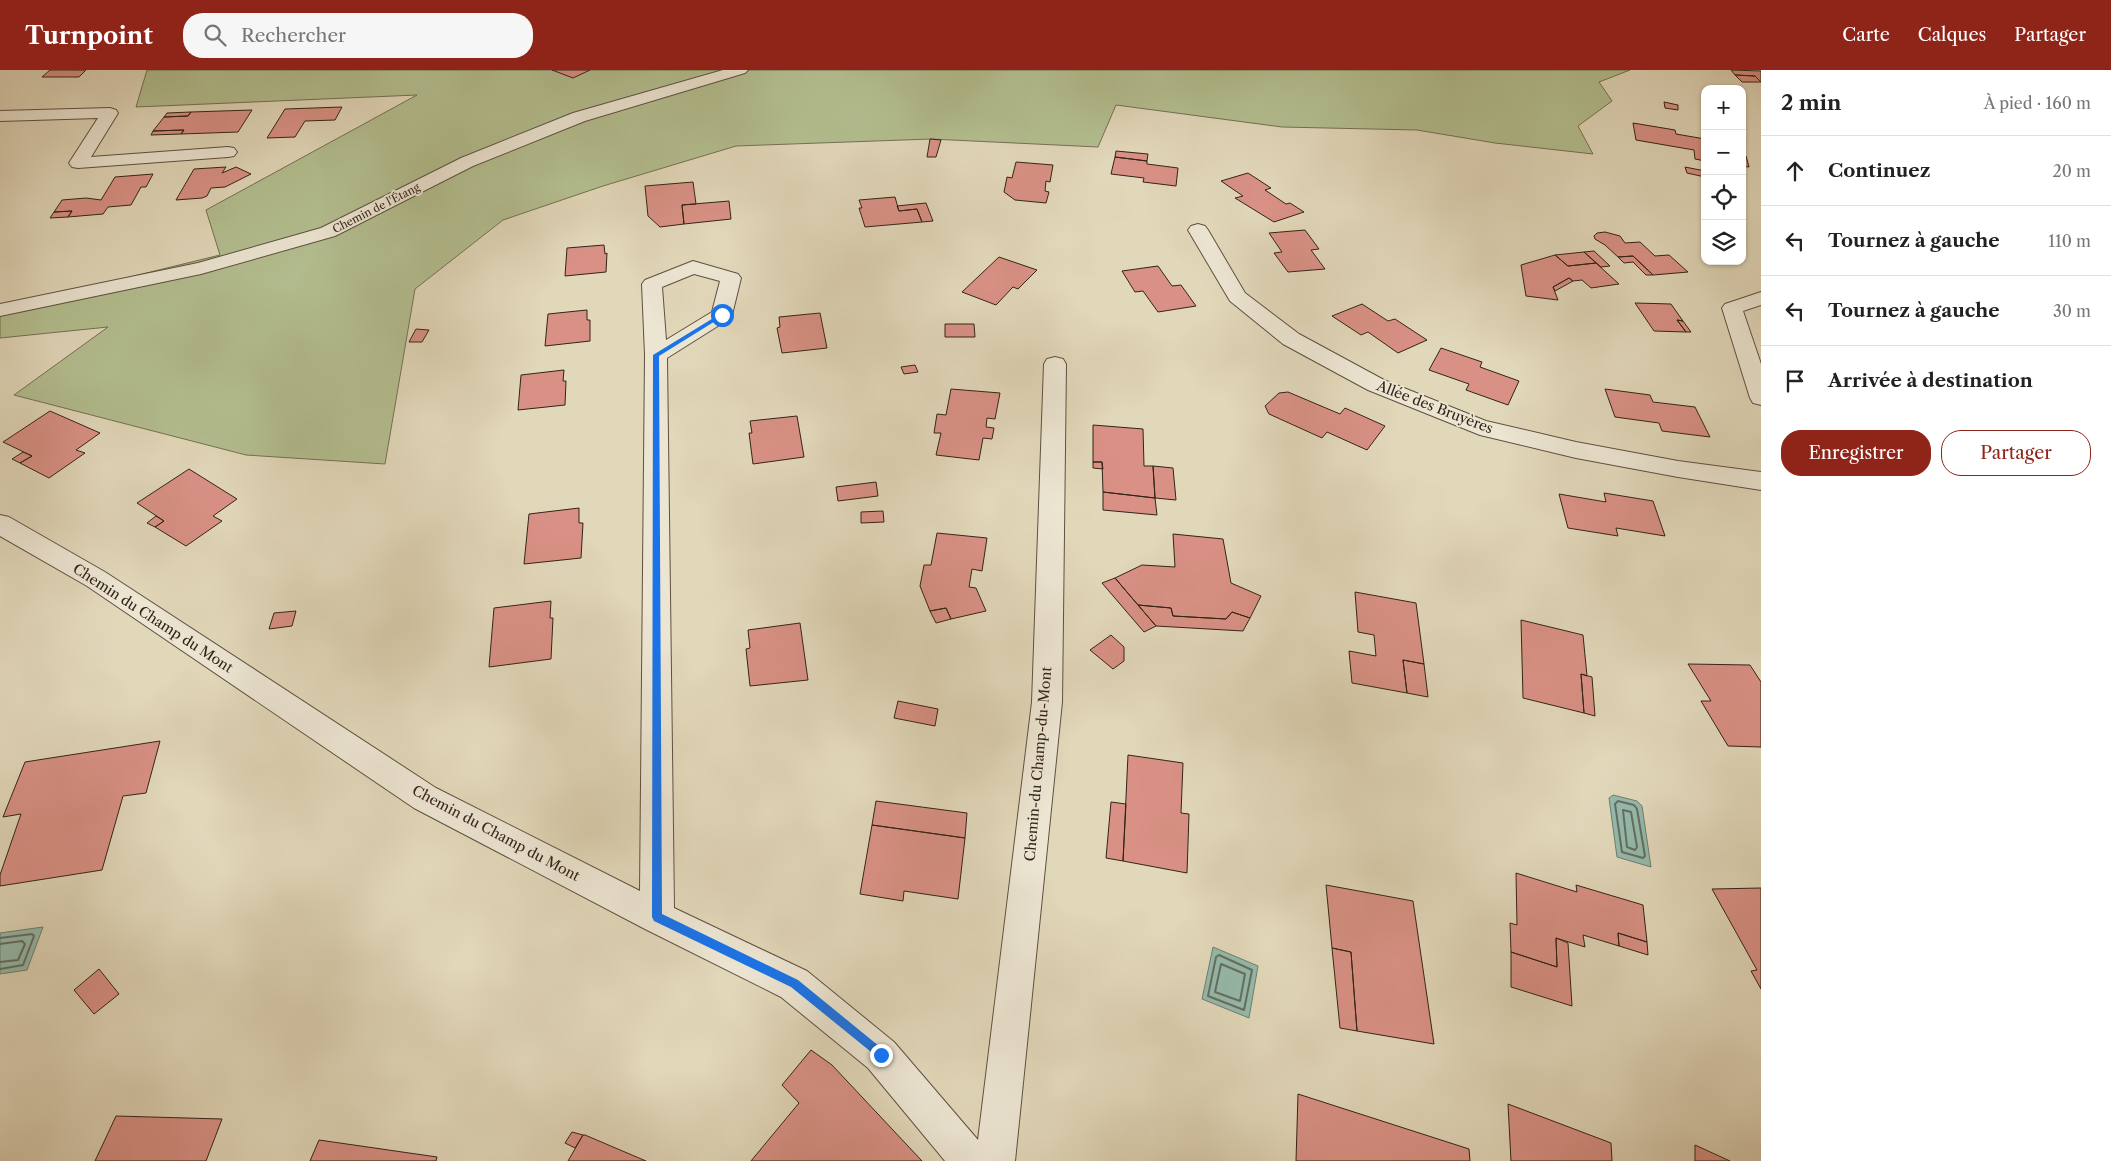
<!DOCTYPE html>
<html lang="fr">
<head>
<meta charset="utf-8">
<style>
	body { margin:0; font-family:"Libre Caslon Text",serif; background:#f6f6f6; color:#222 }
	.controls { position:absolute; right:15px; top:15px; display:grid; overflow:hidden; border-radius:10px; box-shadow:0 1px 4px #0004 }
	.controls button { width:45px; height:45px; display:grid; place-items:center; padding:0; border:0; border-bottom:1px solid #e0e0e0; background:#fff; color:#222; font:25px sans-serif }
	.stop { position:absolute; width:15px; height:15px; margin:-11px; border:4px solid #1a73e8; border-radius:50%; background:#fff }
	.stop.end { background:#1a73e8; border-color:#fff; box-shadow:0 1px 5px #0008 }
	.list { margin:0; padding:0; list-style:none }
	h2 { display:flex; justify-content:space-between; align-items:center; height:65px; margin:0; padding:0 20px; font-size:21px }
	h2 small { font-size:16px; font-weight:400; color:#767676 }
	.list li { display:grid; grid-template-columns:32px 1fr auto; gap:15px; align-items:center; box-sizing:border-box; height:70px; padding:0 20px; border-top:1px solid #e0e0e0 }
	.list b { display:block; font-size:19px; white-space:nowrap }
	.list em { font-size:16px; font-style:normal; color:#767676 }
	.actions { display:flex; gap:10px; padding:15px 20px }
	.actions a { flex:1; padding:11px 0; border:1px solid #8f2418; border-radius:20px; text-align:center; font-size:18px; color:#8f2418 }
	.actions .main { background:#8f2418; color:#fff }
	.icon { flex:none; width:28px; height:28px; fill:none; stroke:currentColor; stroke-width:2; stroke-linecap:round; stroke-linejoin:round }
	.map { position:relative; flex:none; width:1761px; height:1091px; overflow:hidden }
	header { display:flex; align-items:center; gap:30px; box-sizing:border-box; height:70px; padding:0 25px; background:#8f2418; color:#fff }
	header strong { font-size:24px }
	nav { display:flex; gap:28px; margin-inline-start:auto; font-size:18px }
	.search { width:350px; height:45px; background:#f6f6f6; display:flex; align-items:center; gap:12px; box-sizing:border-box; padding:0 18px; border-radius:20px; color:#767676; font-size:19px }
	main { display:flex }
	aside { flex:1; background:#fff }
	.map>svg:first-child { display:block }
	.green { fill:#b3be8f; stroke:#747054 }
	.water { fill:#95baab; stroke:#6e7e70 }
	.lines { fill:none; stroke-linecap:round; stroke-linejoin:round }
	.shore { stroke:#646e62; stroke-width:2 }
	.building { fill:#d99185; stroke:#342318 }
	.minor-casing { stroke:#5f5040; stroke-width:2 }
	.minor { fill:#ece5d2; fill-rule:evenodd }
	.route { fill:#1a73e8 }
	.labels { text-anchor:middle; stroke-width:4; stroke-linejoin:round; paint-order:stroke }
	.far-street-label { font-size:11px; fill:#342318; stroke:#ece5d2 }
	.street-label { font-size:14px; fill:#342318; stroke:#ece5d2 }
</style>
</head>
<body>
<header>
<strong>Turnpoint</strong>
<div class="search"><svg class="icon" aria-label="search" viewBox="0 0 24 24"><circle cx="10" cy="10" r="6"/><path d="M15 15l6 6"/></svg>Rechercher</div>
<nav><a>Carte</a><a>Calques</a><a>Partager</a></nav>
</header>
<main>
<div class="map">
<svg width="1761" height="1091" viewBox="0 0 1761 1091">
	<rect width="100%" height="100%" fill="#e1d7b9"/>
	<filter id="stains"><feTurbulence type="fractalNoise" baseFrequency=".004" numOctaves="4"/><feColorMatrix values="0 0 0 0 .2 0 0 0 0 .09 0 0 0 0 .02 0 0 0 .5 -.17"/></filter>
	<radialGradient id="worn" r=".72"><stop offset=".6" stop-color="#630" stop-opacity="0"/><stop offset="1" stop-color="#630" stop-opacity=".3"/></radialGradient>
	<path class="green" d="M147,0H1630L1599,12L1612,31L1578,56L1593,84L1495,73L1417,60L1282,57L1116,35L1098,77L931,69L736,76L603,116L503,150L415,219L385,394L246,385L14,325L108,257L0,268V234L77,220L220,185L206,140L417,25L136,37Z"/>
	<path class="water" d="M1613,725L1637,731L1642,736L1651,797L1617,787L1609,728Z
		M43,857L27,900L0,904V863Z
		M1213,877L1258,896L1249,948L1202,929Z"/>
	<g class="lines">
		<path class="shore" d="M1618,731L1634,735L1637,739L1645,786L1643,788L1622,782L1615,734Z
			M1623,740L1631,742L1637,777L1635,780L1627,777Z
			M0,868L32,864L34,866L23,895L0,899
			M0,874L22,871L25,874L18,890L0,892
			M1219,885L1252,900L1244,940L1208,926L1216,887Z
			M1221,894L1245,904L1240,931L1215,922Z"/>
	</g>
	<path class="building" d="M50,0H86L79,7H42Z
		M552,0H590L573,8Z
		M1731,0L1761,1V12L1755,6L1735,5Z
		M1735,5L1755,6L1761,12H1742Z
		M1664,32L1678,35V40L1665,38Z
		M342,37L335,50L305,51L295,67L267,68L285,39Z
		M252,40L238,62L181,64L184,60L153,61L164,47L188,46L191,42Z
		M191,42L188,46L164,47L167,43Z
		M1633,53L1675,60L1676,64L1705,69V91L1695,89L1694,80L1636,70Z
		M184,60L181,64L151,65L153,61Z
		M930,69L941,70L936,87H927Z
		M1116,81L1148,84L1147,91L1115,87Z
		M1742,85L1746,86L1749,97L1742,96Z
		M1115,87L1147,91V94L1178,98L1176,116L1143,112L1144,108L1111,104Z
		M1016,92L1053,95L1050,112L1046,111L1045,121L1049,122L1046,133L1015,130L1004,122L1007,107L1012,108Z
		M226,97L222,103L236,97L251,104L225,117L211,118L207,126L202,128L176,130L194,99Z
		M1685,97L1705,101V107L1687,103Z
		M1248,103L1271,118L1265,120L1286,134L1290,133L1304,142L1274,152L1235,128L1243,126L1221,111Z
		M153,104L146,117H141L131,135L108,137L103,144L68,147L72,141L54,142L62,130L86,128L101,130L115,107Z
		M693,112L696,134L682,135L684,154L660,157L648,146L645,116Z
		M895,127L899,141L917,139L922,152L865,157L859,138H862L859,130Z
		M729,131L731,149L684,154L682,135Z
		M926,133L933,151L922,152L917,139L899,141L897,136Z
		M72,141L68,147L50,148L54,142Z
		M1305,160L1319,179L1311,180L1325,199L1288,202L1274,183L1282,182L1269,163Z
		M1605,162L1620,166L1625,173L1640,172L1655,186L1669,185L1688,202L1653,205L1633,186L1618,187L1605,175L1595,169L1594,166L1597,163Z
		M604,175L605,184L607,183L606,202L565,206L567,178Z
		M1594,181L1610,196L1601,197L1584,182Z
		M1584,182L1596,193L1568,196L1555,185Z
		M1555,185L1568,196L1596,193L1619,214L1591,218L1582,210L1573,211L1569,208L1553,217L1558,230L1526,226L1521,195Z
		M1633,186L1653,205H1646L1633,192L1624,193L1618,187Z
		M999,187L1037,200L1018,219L1013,217L996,235L962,222Z
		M1158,196L1172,216L1181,215L1196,236L1158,242L1143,221L1135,222L1122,201Z
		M1569,208L1573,211L1555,221L1553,217Z
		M1635,233L1671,234L1683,251L1677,250L1686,262L1654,261Z
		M1362,234L1388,251L1395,249L1427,270L1398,283L1368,262L1361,265L1332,246Z
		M587,240V250H590V271L545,276L548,244Z
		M820,243L827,278L782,283L777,258L780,257L779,247Z
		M1677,250L1683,251L1691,262H1686Z
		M945,254H974L975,267H945Z
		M416,259L429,260L422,272H409Z
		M1441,278L1482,292L1480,297L1519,311L1508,335L1466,320L1469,314L1429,300Z
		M915,295L918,302L904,304L901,297Z
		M564,300L563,311H566L565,335L518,340L521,305Z
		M951,319L1000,323L995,349L987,348L986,357L994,358L992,369L983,368L979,390L936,385L941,363H934L937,344L946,345Z
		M1605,319L1650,325L1653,332L1695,337L1710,367L1662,361L1659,353L1615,347Z
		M1288,322L1340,344L1345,338L1385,356L1367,380L1327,362L1322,368L1269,344L1265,336L1279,323Z
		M50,341L100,363L76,380L85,383L49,408L20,393L32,386L3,372Z
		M797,346L804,387L753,394L749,363H752L750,351Z
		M1093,355L1143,359L1144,396H1153L1155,428L1103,422L1102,392H1093Z
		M23,382L32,386L20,393L12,389Z
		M1093,392H1102L1103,399L1093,398Z
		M1153,396L1173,398L1176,430L1155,428Z
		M189,399L237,429L213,446L222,451L186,476L155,457L164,451L137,433Z
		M876,412L878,426L838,431L836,417Z
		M1103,422L1155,428L1157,445L1103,440Z
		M1604,423L1653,431L1665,466L1616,458L1618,466L1568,458L1559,424L1606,432Z
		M579,438V453H583L581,488L524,494L529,444Z
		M883,441L884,452L861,453V442Z
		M156,446L164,451L155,457L147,453Z
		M937,463L987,468L982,501L972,499L969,517L976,518L986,541L951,549L946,538L930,541L920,516L924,495H931Z
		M1173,464L1223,469L1231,513L1261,526L1250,548L1232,542L1226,549L1173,546L1171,538L1138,535L1115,508L1142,495L1175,497Z
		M1115,508L1138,535L1156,556L1144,562L1102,513Z
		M1355,522L1416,533L1424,594L1403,590L1407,623L1352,613L1349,581L1376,586L1374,565L1358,562Z
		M551,531L550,548H553L551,589L489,597L494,538Z
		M1138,535L1171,538L1173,546L1226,549L1232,542L1250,548L1243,561L1156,556Z
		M946,538L951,549L936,553L930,541Z
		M296,541L292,556L269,559L274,543Z
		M1521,550L1583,565L1587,606L1581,604L1584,643L1523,628Z
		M800,553L808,610L750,616L746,579L750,578L748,560Z
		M1111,565L1124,577V591L1113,599L1090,580Z
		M1403,590L1424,594L1428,627L1407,623Z
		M1688,594L1750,595L1761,612V677L1728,676L1701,631H1711Z
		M1581,604L1592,607L1595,646L1584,643Z
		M898,631L938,639L935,656L894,648Z
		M160,671L146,723L123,726L102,800L0,816V805L21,744L3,747L25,692Z
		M1128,685L1183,693L1181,743L1189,744L1187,803L1123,791Z
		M876,731L967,743L965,768L872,755Z
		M1111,732L1126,734L1123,791L1106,788Z
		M872,755L965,768L958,829L904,821L903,831L860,824Z
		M1516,803L1577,822L1576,815L1643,835L1647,872L1618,863L1619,876L1583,865L1585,877L1556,868L1557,897L1511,882L1510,853L1517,855Z
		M1326,815L1413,831L1434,974L1357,961L1351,882L1332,878Z
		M1761,818V919L1751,901L1757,900L1712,819Z
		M1618,863L1647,872L1648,885L1619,876Z
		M1556,868L1568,873L1572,936L1511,917V882L1557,897Z
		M1332,878L1351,882L1357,961L1340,958Z
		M99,899L119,924L94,944L74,920Z
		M811,980L832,995L922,1091H751L799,1033L782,1015Z
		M1298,1024L1469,1079L1470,1091H1296Z
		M1508,1034L1611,1073L1612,1091H1511Z
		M116,1046L222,1049L206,1091H95Z
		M572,1062L583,1065L575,1078L565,1073Z
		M583,1065H585L646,1091H568Z
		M319,1070L437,1087L436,1091H310Z
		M1695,1075L1730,1091H1695Z"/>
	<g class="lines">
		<g class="minor-casing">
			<path id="minor" d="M723,0H748L745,3L585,51L473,96L335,166L201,204L0,246V234L198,193L321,158L461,88L573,43Z
				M110,38L116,40L118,43L91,87L228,77L234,78L237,82L234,86L228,87L78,98L72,97L69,93L98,48L0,51V41Z
				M1198,154L1205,156L1208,160L1245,223L1299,264L1384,310L1486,351L1576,372L1678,391L1761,402V420L1678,407L1576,388L1480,365L1368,320L1283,274L1230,231L1188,160L1191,156Z
				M693,191L738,204L741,208L732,245L729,249L667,288L674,838L807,901L894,972L978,1070L1032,632L1044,294L1047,289L1055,287L1063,289L1066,294L1062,632L1015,1091H945L868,998L781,927L645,859L414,738L87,516L0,466V445L9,447L105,502L436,718L640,821L645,285L642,214L645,210ZM694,204L720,211L712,242L666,270L662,217Z
				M1761,222V235L1743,241L1761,294V335L1753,333L1750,328L1722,238L1725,234Z"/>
		</g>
		<use href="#minor" class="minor"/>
	</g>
	<path class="route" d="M720,244L725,245L659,286L662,844L798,910L885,981L886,985L885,989L881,990L791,917L654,851L652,847L653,285Z"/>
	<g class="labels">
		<g class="far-street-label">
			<text transform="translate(376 138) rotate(-27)" y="4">Chemin de l'Étang</text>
		</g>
		<g class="street-label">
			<text transform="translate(1435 337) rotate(21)" y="5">Allée des Bruyères</text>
			<text transform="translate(153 548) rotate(33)" y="5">Chemin du Champ du Mont</text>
			<text transform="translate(1038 694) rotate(-85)" y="5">Chemin-du Champ-du-Mont</text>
			<text transform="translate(496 763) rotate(28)" y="5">Chemin du Champ du Mont</text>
		</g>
	</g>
	<rect width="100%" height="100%" filter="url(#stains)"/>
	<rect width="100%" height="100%" fill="url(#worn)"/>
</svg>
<div class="controls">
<button>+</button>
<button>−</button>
<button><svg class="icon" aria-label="locate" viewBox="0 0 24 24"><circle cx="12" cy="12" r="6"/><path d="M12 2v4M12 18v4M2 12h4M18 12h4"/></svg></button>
<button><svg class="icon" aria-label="layers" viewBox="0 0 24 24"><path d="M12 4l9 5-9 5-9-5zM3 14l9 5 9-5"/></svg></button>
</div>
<div class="stop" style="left:722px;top:245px"></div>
<div class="stop end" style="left:881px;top:985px"></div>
</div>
<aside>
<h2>2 min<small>À pied · 160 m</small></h2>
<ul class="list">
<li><svg class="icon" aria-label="ahead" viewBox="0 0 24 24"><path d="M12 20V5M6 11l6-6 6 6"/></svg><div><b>Continuez</b></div><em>20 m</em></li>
<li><svg class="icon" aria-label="left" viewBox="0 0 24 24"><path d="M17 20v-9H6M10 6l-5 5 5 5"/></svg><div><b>Tournez à gauche</b></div><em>110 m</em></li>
<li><svg class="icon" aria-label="left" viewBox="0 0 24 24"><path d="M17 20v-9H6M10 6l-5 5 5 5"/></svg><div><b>Tournez à gauche</b></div><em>30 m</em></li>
<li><svg class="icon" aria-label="arrive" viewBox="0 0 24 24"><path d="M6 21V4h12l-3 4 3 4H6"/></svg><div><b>Arrivée à destination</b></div></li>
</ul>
<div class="actions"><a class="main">Enregistrer</a><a>Partager</a></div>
</aside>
</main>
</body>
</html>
